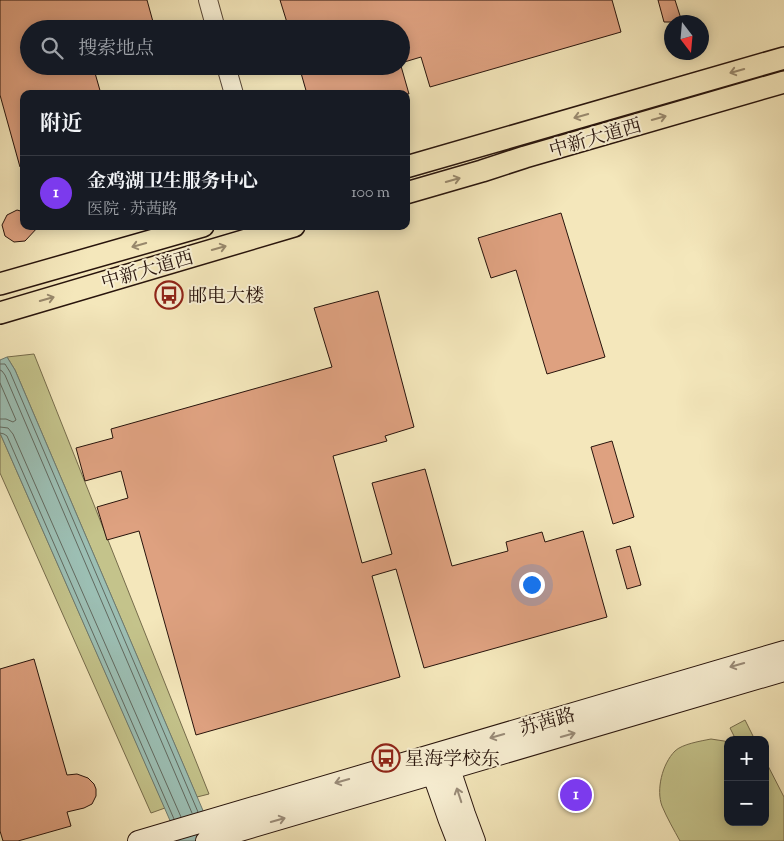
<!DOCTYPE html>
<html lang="zh">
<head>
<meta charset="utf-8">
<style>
	body { margin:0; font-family:"Sorts Mill Goudy","Noto Serif SC",serif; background:#242831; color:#f1f3f6 }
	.controls { position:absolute; right:15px; bottom:15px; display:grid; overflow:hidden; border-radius:10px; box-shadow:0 2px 12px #0003 }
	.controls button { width:45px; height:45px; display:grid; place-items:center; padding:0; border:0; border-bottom:1px solid #363941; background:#171b24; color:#f1f3f6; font:25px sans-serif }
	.compass { position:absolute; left:664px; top:15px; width:45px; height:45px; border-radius:50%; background:#171b24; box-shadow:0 2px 12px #0003; rotate:164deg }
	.you { position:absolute; left:531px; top:584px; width:18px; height:18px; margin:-12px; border:4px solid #fff; border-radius:50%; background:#1a73e8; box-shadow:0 0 0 8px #1a73e833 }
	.badge { display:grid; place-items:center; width:32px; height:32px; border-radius:50%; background:#7c3aed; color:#fff; font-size:16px; font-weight:700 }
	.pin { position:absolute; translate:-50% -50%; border:2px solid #fff; box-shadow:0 1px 5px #0006 }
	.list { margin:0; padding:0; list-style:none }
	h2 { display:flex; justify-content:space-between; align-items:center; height:65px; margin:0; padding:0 20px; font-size:21px }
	h2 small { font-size:16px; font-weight:400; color:#9ea1a6 }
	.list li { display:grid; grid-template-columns:32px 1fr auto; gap:15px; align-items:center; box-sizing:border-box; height:75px; padding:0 20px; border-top:1px solid #363941 }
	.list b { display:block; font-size:19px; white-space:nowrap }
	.list p { margin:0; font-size:16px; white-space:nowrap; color:#9ea1a6 }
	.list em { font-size:16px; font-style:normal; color:#9ea1a6 }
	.icon { flex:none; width:28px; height:28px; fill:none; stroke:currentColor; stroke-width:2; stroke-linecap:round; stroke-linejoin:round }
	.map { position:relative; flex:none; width:784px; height:841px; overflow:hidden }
	.search { position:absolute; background:#171b24; box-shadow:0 2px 12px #0003; left:20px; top:20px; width:390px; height:55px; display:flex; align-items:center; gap:12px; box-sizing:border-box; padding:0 18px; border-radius:28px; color:#9ea1a6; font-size:19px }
	.panel { position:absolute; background:#171b24; box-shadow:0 2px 12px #0003; left:20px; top:90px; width:390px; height:140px; border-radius:10px }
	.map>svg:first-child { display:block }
	.green { fill:#c4c38b; stroke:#766c4c }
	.water { fill:#9cbfb4; stroke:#6e7b71 }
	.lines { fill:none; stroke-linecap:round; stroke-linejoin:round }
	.shore { stroke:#626a60; stroke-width:1 }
	.building { fill:#dea180; stroke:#28140c }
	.tertiary-casing { stroke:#5b4938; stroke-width:20 }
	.secondary-casing { stroke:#28140c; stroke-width:22 }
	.primary-casing { stroke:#28140c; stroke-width:24 }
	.tertiary { stroke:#f8efd3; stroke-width:18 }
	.secondary { stroke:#f8efd3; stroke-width:20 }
	.primary { stroke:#f4e7bb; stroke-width:21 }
	.oneway { stroke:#98886c }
	.oneway2 { stroke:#9a8c79 }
	.labels { text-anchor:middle; stroke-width:4; stroke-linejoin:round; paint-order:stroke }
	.street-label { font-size:19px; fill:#28140c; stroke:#f8efd3 }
	.poi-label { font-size:19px; fill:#28140c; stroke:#f8efd3; text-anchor:start }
</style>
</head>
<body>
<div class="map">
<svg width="784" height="841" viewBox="0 0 784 841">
	<rect width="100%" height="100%" fill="#f4e7bb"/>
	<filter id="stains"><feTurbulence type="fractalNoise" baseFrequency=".004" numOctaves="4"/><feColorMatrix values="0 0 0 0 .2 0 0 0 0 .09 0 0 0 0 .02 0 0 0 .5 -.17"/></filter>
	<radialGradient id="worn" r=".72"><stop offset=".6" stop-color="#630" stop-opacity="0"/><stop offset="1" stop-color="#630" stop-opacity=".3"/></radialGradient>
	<path class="green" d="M34,354L209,794L197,797L15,370L7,357Z
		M0,433L165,808L151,813L0,473Z
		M745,720L755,740H736L730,728Z
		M711,739L724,741L728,742V822H765V760L784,797V841H680C674,830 667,818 662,806C656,790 662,764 675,751C682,744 701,741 711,739Z"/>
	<path class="water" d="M7,357L15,370L216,841H179L0,433V360Z"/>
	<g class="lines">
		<path class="shore" d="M0,364H5L10,372L198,812
			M0,370L2,371L5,375L192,813
			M0,383L16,420L13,422L6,419H0
			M0,427L8,428L13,434L181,817
			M0,433L4,434L7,436L174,819"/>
	</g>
	<path class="building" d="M0,0H147L155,29H29V66H93L101,94H24V167H20L0,95Z
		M280,0H612L621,32L430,87L421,57L401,63V29H289Z
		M658,0H675L682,22H664Z
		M299,66H401L409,94H307Z
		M17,210L24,212V226H39L25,241L14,242L5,236L2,225L7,215Z
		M561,213L605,357L547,374L516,270L491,278L478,238Z
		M378,291L414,427L385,436L387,441L333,456L362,563L392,554L372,483L425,469L452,566L508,551L506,542L542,532L545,542L583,531L607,617L424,668L396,569L372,576L400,677L196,735L139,531L107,540L97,507L128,498L121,471L85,481L76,448L113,438L111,429L332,367L314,308Z
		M612,441L634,517L613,524L591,447Z
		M630,546L641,585L627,589L616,550Z
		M34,659L67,775L77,774L88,778L94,784L96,789V796L92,804L84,808L67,812L71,826L18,841H3L0,831V669Z"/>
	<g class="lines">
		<g class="tertiary-casing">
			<path id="tertiary" d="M208,0L216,29
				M226,66L234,94"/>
		</g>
		<g class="secondary-casing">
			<path id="secondary" d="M442,761L450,769L465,814L475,841
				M435,763L433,775L448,818L457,841
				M138,841L784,651
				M206,841L784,671"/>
		</g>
		<g class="primary-casing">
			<path id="primary" d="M406,167L784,58
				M406,193L482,171L525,157L784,82
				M0,284L203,226
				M0,313L294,226"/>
		</g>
		<use href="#tertiary" class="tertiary"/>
		<use href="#secondary" class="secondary"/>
		<use href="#primary" class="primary"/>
	</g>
	<defs><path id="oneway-shaft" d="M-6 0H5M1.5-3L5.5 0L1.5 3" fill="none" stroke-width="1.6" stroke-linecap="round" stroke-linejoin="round" transform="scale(1.25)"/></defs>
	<g class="oneway">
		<use href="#oneway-shaft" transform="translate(737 71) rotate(164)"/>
		<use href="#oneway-shaft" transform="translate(581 116) rotate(164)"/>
		<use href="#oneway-shaft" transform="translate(659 118) rotate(-16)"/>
		<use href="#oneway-shaft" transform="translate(453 180) rotate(-16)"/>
		<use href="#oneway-shaft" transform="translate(139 245) rotate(164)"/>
		<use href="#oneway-shaft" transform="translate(219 248) rotate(-16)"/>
		<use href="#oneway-shaft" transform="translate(47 299) rotate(-16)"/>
	</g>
	<g class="oneway2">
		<use href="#oneway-shaft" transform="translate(737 665) rotate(164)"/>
		<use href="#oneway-shaft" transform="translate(568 735) rotate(-16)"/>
		<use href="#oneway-shaft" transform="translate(497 736) rotate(164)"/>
		<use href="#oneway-shaft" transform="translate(342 781) rotate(164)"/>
		<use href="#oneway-shaft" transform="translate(459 795) rotate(-108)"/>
		<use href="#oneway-shaft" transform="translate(278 820) rotate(-16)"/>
	</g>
	<defs>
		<g id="bus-ring" transform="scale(1.4375)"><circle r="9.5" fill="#f8efd3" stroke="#8f2418" stroke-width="1.5"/><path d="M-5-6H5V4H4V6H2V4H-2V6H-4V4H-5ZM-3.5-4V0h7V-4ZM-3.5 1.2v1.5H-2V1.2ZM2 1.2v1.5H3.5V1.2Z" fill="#8f2418"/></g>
	</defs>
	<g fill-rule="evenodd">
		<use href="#bus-ring" x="169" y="295"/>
		<use href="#bus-ring" x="386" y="758"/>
	</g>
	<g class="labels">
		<g class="street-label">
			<text transform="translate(595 137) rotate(-16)" y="7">中新大道西</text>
			<text transform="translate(147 269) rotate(-16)" y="7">中新大道西</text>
			<text transform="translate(547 721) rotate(-16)" y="7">苏茜路</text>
		</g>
		<g class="poi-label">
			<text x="188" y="302">邮电大楼</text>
			<text x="405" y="765">星海学校东</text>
		</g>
	</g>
	<rect width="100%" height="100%" filter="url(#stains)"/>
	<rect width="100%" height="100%" fill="url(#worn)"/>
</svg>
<div class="controls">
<button>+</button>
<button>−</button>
</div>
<svg class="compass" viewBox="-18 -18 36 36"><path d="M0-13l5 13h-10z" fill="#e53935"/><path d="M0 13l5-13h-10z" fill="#9ea1a6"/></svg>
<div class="you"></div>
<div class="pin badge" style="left:576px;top:795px">1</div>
<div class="search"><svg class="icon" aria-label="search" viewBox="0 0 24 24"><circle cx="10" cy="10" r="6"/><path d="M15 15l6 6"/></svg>搜索地点</div>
<section class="panel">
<h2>附近<small></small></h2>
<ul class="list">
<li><span class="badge">1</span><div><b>金鸡湖卫生服务中心</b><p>医院 · 苏茜路</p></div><em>100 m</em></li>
</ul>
</section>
</div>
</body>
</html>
